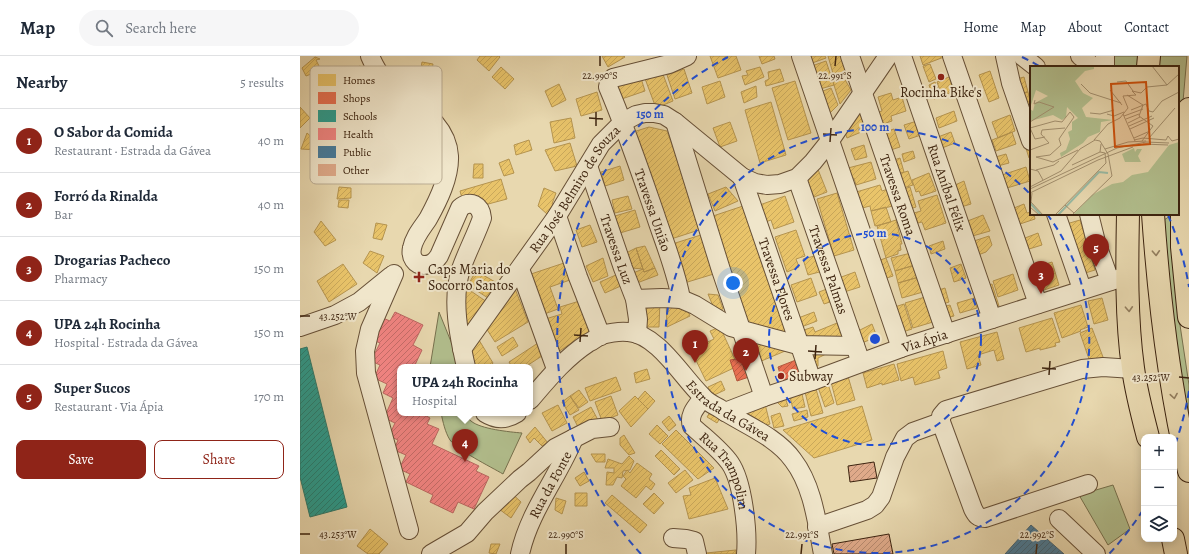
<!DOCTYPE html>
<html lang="en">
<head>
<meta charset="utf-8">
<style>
	body { margin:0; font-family:Alegreya,serif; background:#f6f6f7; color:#1f2937 }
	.controls { position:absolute; right:12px; bottom:12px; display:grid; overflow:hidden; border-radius:8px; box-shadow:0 2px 10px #0003 }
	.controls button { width:36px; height:36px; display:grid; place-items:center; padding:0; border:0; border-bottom:1px solid #e0e1e3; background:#fff; color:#1f2937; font:20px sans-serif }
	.you { position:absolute; left:433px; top:227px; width:14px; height:14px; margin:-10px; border:3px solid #fff; border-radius:50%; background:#1a73e8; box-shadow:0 0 0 6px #1a73e833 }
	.badge { display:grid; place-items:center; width:26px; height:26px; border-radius:50%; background:#8f2418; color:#fff; font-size:13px; font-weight:700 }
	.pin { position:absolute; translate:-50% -33px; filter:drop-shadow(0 1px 2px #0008) }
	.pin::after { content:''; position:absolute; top:21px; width:14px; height:12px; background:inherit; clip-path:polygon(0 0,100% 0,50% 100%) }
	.popup { position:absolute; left:97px; top:308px; width:136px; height:52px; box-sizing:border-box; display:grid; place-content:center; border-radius:8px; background:#fff; filter:drop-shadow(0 1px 3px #0005); font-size:13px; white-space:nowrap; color:#747a83 }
	.popup b { font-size:15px; color:#1f2937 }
	.popup::after { content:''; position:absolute; left:50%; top:100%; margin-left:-8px; border:8px solid transparent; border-top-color:#fff }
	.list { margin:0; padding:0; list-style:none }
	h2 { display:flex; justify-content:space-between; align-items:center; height:52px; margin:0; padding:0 16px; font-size:17px }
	h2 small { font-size:13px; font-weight:400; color:#747a83 }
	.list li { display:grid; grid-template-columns:26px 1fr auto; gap:12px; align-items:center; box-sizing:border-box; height:64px; padding:0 16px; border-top:1px solid #e0e1e3 }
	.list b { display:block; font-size:15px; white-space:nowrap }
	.list p { margin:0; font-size:13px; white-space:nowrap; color:#747a83 }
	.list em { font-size:13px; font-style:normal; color:#747a83 }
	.actions { display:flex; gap:8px; padding:12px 16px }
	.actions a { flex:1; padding:9px 0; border:1px solid #8f2418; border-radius:8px; text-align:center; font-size:14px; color:#8f2418 }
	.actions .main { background:#8f2418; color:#fff }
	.icon { flex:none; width:22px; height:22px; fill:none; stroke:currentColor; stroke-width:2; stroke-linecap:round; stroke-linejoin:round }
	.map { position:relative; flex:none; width:889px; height:498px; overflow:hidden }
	header { display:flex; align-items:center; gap:24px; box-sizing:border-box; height:56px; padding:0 20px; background:#fff; border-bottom:1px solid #e0e1e3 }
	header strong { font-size:19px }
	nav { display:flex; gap:22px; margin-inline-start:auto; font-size:14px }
	.search { width:280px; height:36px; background:#f6f6f7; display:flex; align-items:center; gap:10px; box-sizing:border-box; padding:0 14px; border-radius:22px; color:#747a83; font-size:15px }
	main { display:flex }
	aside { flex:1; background:#fff }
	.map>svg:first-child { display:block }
	.green { fill:#b2bf8e; stroke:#77714e }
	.homes { fill:url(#homes-hatch); stroke:#b5944f }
	.shops { fill:url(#shops-hatch); stroke:#b4583d }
	.schools { fill:url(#schools-hatch); stroke:#2f7869 }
	.health { fill:url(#health-hatch); stroke:#bb6760 }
	.public { fill:url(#public-hatch); stroke:#426172 }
	.building { fill:url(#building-hatch); stroke:#3c230f }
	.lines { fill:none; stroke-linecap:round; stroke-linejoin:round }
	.minor-casing { stroke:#675037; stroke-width:20 }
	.major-casing { stroke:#3c230f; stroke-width:24 }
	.highway-casing { stroke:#3c230f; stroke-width:24 }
	.minor { stroke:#f0e6cb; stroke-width:18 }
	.major { stroke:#e8d8af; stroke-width:22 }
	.highway { stroke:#e8d8af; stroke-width:22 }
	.oneway { stroke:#927e5f }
	.ticks { fill:none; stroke:#3c230f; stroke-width:1.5 }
	.ring { fill:none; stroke:#1d4ed8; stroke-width:2; stroke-dasharray:7 5 }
	.poi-dot { fill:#8f2418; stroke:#f0e6cb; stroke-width:1.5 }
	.labels { text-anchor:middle; stroke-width:4; stroke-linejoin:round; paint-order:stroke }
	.poi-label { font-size:14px; fill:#3c230f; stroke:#f0e6cb; text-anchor:start }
	.street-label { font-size:14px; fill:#3c230f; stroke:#f0e6cb }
	.inset-river { fill:none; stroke:#98bba5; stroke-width:2 }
	.inset-road { fill:none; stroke:#a3906f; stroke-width:1 }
	.view { fill:#ce510c; fill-opacity:0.15; stroke:#ce510c; stroke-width:2 }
	.inset-edge { fill:none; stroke:#3c230f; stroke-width:2 }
	.key { fill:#f0e6cb; stroke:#baac93; stroke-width:1 }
	.key-label { font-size:11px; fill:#3c230f }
	.ticks-label { font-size:10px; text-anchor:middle; fill:#3c230f; stroke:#f0e6cb; stroke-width:4; stroke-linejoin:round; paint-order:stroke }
	.centre { fill:#1d4ed8; stroke:#f0e6cb; stroke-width:2 }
	.ring-label { font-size:12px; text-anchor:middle; font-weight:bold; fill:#1d4ed8; stroke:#f0e6cb; stroke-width:4; stroke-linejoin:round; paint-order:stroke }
</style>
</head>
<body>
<header>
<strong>Map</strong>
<div class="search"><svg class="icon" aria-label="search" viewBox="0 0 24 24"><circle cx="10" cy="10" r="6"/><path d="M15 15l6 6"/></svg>Search here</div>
<nav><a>Home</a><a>Map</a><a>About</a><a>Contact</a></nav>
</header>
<main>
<aside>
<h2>Nearby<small>5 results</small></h2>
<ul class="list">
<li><span class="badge">1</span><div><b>O Sabor da Comida</b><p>Restaurant · Estrada da Gávea</p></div><em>40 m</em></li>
<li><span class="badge">2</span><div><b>Forró da Rinalda</b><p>Bar</p></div><em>40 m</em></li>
<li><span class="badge">3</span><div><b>Drogarias Pacheco</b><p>Pharmacy</p></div><em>150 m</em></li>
<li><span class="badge">4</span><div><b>UPA 24h Rocinha</b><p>Hospital · Estrada da Gávea</p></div><em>150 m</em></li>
<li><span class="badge">5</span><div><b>Super Sucos</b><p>Restaurant · Via Ápia</p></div><em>170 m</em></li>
</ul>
<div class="actions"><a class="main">Save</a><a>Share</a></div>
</aside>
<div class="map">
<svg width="889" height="498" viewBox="0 0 889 498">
	<defs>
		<pattern id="homes-hatch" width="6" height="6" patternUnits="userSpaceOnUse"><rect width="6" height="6" fill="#e9c46a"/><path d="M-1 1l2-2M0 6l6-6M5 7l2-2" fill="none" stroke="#c9a85b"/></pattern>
		<pattern id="shops-hatch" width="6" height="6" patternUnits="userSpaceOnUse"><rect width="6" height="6" fill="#e76f51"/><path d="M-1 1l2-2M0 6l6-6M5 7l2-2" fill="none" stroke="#bc5b42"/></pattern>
		<pattern id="schools-hatch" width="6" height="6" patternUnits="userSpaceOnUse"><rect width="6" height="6" fill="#2a9d8f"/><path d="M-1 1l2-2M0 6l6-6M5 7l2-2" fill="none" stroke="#258073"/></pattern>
		<pattern id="health-hatch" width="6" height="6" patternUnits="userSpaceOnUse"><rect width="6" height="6" fill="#f28482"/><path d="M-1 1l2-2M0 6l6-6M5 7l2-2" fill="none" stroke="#c56c69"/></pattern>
		<pattern id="public-hatch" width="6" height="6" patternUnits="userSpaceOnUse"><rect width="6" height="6" fill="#457b9d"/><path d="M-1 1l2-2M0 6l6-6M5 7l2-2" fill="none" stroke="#3b647e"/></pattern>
		<pattern id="building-hatch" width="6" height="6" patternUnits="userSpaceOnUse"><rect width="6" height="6" fill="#dfaa8a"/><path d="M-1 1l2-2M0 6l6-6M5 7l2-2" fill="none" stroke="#b68a6f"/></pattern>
	</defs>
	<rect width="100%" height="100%" fill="#e8d8af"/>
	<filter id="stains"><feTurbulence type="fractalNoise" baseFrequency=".005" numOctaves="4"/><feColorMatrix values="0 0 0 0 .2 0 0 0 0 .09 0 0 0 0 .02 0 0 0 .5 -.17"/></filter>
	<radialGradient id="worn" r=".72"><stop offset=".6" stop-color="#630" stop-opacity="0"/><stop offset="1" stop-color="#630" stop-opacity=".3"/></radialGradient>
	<path class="green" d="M808,0H842L841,11H809Z
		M860,0H887L878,102V11H859Z
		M873,158L880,269L889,329V365L879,316L861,166Z
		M139,256L158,303L159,311H130Z
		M141,357H166C167,360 169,364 171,365C180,373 210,376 222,377L203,418C191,411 157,394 150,384C145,376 143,366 141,357Z
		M813,429L830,473L808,489L779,439Z"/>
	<path class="homes" d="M180,0H199L200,1L189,15L177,4Z
		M302,0H324L325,1L308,11Z
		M410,0H436L441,14L418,22Z
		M459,0H474L475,3L462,8Z
		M501,0H525L526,2L504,10Z
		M528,0H544L549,17L534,21Z
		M620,0H644V1L623,9Z
		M15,1L20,3L16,4L21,14L6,20L2,12Z
		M526,5L534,29L513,35L506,12Z
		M122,6L133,8L131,20L120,18Z
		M630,8L636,23L629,26L623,10Z
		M60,10L73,20L59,30L56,28L52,13Z
		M201,11L214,23L205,33L192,21Z
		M460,11L464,21L445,29L442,20L448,19L446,15Z
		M361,13L373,45L356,52L344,20Z
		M384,13L392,37L375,43L367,19Z
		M480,13L484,25L466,30L465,25L469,23L468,16Z
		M690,15L699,42L689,46L679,19Z
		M340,19L345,35L307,48L302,32Z
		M649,21L654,35L642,40L637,26Z
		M724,21L728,36L710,41L705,26Z
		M544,22L551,34L540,48L533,26Z
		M420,25L425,41L407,48L402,31Z
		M495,25L511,77L488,84L472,32Z
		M635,26L640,41L634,43L629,29Z
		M259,28L266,44L252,51L245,35Z
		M456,30L457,41L444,47L441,36Z
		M531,32L538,49L524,63L515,38Z
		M297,36L302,54L281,60L276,43Z
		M728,36L731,49L717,53L713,40Z
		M591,37L593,44L602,41L606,55L591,60L592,65L586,67L588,75L576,78L570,59L582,55L578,41Z
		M471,46L486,99L460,107L445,54Z
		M0,51L10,62L0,72Z
		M559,55L566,74L547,82L545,76Z
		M654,55L657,65L639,72L636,62Z
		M710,59L715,75L698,82L692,66Z
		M271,62L275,82L254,87L250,66Z
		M87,64L99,76L75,97L62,83Z
		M617,65L621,79L609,83L604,69Z
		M430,66L437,85L420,91L413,72Z
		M349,71L367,75L402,173L365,185L330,77Z
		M594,73L600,91L581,97L576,78Z
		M651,76L655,87L642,92L638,81Z
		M712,76L716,88L696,95L692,84Z
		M7,77L22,90L19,94L1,93Z
		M731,83V101L729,102L724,86Z
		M229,84L232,94L216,99L214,89Z
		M270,87L277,110L255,115L245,94Z
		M564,89L567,101L555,104L551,93Z
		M613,95L615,102L604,106L602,98Z
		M706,98L709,107L694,111L692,102Z
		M75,102L87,114L77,122L66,112Z
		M600,102L604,116L589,121L585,107Z
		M131,103L138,106L130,123L121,117L125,105Z
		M209,103L214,117L204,120L199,107Z
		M571,106L576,123L556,129L554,122L551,123L548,112Z
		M174,108H183V122H173Z
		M320,110L324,124L305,130L301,116Z
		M517,111L527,136L514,141L504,116Z
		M726,111L730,125L707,132L702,119Z
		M608,115L613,129L594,135L589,121Z
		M629,117L636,135L621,140L619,135L616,136L612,124Z
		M201,123L207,143L177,151L163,146L160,135Z
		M664,125L671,148L651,154L646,133Z
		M580,129L582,135L588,133L593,150L571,155L570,150L551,155L546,139Z
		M39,131L51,132V142L37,143Z
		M426,131L438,145L415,155L408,138Z
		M610,131L616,151L610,153L593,137Z
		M244,132L256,137L252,148L256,150L247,158L238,150Z
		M537,137L554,194L534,200L517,143Z
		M637,139L646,167L625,174L622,166L618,167L614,157L621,155L618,145Z
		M328,140L332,153L315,157L312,144Z
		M485,140L494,166L474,173L471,164L460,168L454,151Z
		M39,144H49L48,152L38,151Z
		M724,148L727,157L731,156V158H734L735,163L720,168L714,152Z
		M446,149L488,280L444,272L410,161Z
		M586,151L591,166L575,170L571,155Z
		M335,154L340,171L320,177L315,160Z
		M683,159L690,175L669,181L665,166Z
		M596,164L602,188H600L601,194L598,195V198L586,202L577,170Z
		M780,164L795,214L772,221L756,171Z
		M21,165L36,184L25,190L14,176Z
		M76,167L87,169L82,184L73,182Z
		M290,169L297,186L282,191L276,174Z
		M496,174L505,200L496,203L499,211L487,216L475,181Z
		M738,177L742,189L729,193L725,182Z
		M404,178L417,217L381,228L369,189Z
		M689,180L692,189L686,196L678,199L674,185Z
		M643,185L645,193L631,198L629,190Z
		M345,190L355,212L344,216L336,192Z
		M336,192L343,213L332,212L326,197Z
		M70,195L84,200L77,217L63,207Z
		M611,197L615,209L595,215L591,202Z
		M522,198L527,214L508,219L503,203Z
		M303,202L308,220L293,226L286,210Z
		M586,202L593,220L572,227L566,209Z
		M752,206L759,229L732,238L730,213Z
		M264,207L270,224L250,231L258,253L239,260L225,220Z
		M43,208L57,228L29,246L17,225Z
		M661,208L666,222L654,226L650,212Z
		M615,209L619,221L598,227L595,215Z
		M355,212L358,219L337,227L333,217L343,213L344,216Z
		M176,215L197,227L188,242L168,229Z
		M555,216L560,231L541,237L536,223Z
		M318,218L323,229L305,237L300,226Z
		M713,218L718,234L698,241L693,225Z
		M619,221L623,236L602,242L598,227Z
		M511,222L517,239L497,246L491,229Z
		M692,228L699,250L689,253L682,231Z
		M162,229L187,246L169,272L163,267Z
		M214,230L228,266L195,286L186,272Z
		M532,231L536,244L524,248L519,236Z
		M645,232L649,246L637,250L632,236Z
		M408,238L418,239L423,253L415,255Z
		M625,241L633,266L613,272L605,247Z
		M674,242L677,252L660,257L657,247Z
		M802,242L808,264L794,268L788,245Z
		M286,243L294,272L252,300L242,264L262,258L260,251Z
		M383,243L390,260L367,271L366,244Z
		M339,244H360L359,271H339Z
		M604,248L612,273L593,279L585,254Z
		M650,249L654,260L642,263L638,252Z
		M781,249L788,271L780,274L781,275L762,282L754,257Z
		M514,256L517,265L496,273L493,264Z
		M752,262L760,286L755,287L756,290L740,294V292L726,296L719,272Z
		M537,267L545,289L501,288L498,276L513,271L515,276Z
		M572,268L577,281L559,288L556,276Z
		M420,271L438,310L406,325L391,294L414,283L410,275Z
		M792,272L803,301L790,306L780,277Z
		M697,276L704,303L697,305L694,294L678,299L681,309L667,313L660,286Z
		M213,281L218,290L202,300L197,291Z
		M451,282L497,290L459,306Z
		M179,284L193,307L190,311H169L167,298Z
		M238,287L245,298L225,311H212L209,306Z
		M502,292L526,298L518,302V310L510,313Z
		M643,295L647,312L638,315L640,322L615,329L613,321L601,325L597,308Z
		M594,308L599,324L582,329V327L567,332L563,317Z
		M347,313L350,323L336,327L334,317Z
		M547,317L555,344L537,349L530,322Z
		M316,321L321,334L290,345L285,332Z
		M421,325L425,334L412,340L408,331Z
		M528,328L534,347L525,351L518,331Z
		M516,333L523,357L511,360L505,336Z
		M279,334L288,346L279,352L270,340Z
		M345,335L355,345L348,353L338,343Z
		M484,338L488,350L482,351L473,342Z
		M502,338L505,351L493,353L490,341Z
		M270,340L279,354L270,359L262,346Z
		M311,340L318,359L302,365L295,346Z
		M335,340L348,353L331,371L319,355Z
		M465,348L470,368L457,372L444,355Z
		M258,349L267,367L252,375L242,357Z
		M562,350L572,384L514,402L483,374Z
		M291,351L298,364L279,373L273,361Z
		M507,354L508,361L494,365L492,358Z
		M410,356L420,362L417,367L407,361Z
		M480,357L484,370L474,372L471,360Z
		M369,360L376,369L369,375L362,366Z
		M357,369L368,380L360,388L349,378Z
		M235,371L248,387L242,390L234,382L230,387L226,381Z
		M376,374L414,412L398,423L362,388Z
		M324,379L335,397L329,399L320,389V382Z
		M361,394L380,413L374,419L355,400Z
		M291,398H305V406H296Z
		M329,400L334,405L330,414L323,415L322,422L317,421L313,429H306L307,416L314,417V412H305L308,403L322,408Z
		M337,407L352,418L349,423L355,428L351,434L346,430L336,442L321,430L326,423L323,420L327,414L330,417Z
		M385,414L393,424L376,437L368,427Z
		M284,416L289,425L280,430L275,422Z
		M415,422L428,453L389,463L383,440L391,439L389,432Z
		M207,433L221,446L211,462L195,450Z
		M275,437H287V450H275Z
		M354,437L364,447L354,458L343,448Z
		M312,439L347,469L340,477L305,447Z
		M256,442L266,445L262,458L255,454Z
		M70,473L88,488L79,498H68L57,490Z
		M191,488H200L196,498L189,497Z
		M436,494V498H396Z"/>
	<path class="shops" d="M443,302L452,320L437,325L430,304Z
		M501,302L507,316L482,325L478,311Z"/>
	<path class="schools" d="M7,291L47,451L10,461L0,421V293Z"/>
	<path class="health" d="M95,256L123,269L113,289L122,294L114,311H100V357H121L130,362L127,368L139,373L132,388L179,410L176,415L189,421L174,453L158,446L153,457L130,446L133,439L106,426L110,418L99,413L106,399L94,394L98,384L89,380L95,367L84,362L93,342L83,337L87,328L74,322L80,309L71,305L80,287L73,284L83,262L90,265Z"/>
	<path class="public" d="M731,469L764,498H705Z"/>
	<path class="building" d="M574,406L577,422L550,426L548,410Z
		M589,478L593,498H534L532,488Z"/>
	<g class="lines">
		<g class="minor-casing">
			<g id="minor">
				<path d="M70,0C73,7 77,15 82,21C105,46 147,62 149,100C150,121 138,145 128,163C122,172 114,181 112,192C110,201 115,209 124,209C131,209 135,206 139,200L160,152C170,143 181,149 182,162C176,179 167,196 161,213C151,244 159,280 166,311"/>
				<path d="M501,0L601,292"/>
				<path id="s1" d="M550,0L646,278"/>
				<path id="s2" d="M602,0L692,263"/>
				<path d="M652,0L738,248"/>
				<path d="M705,0L711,27L731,85"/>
				<path d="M722,0L736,11"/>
				<path d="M780,0L794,11"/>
				<path d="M805,11V0"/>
				<path d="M375,66L421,214L464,341"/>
				<path id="s3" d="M288,110L323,212L335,243L338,263L337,278"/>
				<path id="s4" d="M442,121L512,325"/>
				<path id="s5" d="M497,122L559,301"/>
				<path d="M756,158L782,233"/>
				<path d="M789,158L796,186L810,225"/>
				<path d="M257,160L278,221L301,280"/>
				<path d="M220,213L256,313"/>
				<path d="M94,218L70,273L65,295L66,317L109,474"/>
				<path d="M335,243L362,242L381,243L395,249L431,271L498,289L555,290"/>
				<path d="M381,243C376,214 364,186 355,158C340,115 326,73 308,31L309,27L313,22L369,8L387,0"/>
				<path d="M0,271L35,259L59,246L91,220"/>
				<path id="s6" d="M162,293L257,160L301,88L323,66L336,59L345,57H354L364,59L375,66L442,121L455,127L467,129L480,128L497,122L513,106L529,86L588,0"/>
				<path id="s7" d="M403,342C396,351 388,359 392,370C405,382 420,393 430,407C443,426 448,475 446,498"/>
				<path id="s8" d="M230,344C248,323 265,302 288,287C293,285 297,281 301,279C309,277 320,275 328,276C358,278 382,321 402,340C406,345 413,349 419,352C443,368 476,380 493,404C513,430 517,467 523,498"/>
				<path id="s9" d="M425,356L464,341L512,325L601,292L827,220"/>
				<path d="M185,357C196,364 206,364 217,357"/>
				<path d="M788,428L685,462C678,462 676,459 673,453L641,366V360L646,354L782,313L803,311L833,313"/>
				<path d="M759,463L796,498"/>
				<path d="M517,471L567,454L575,449L581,441L595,401L605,382L613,376L641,366"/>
				<path d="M373,482L386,483L394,485L397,498"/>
				<path d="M131,498L167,477L185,456L220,423L229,416L255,392L292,373L310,371"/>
				<path id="s10" d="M220,498C229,456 258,421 274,382"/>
			</g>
		</g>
		<g class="major-casing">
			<path id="major" d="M828,158C827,209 826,261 833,312C836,335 842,358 848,381
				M873,483L876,498"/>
		</g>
		<g class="highway-casing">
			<path id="highway" d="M848,11L849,0
				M889,53L882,122V191L889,261
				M853,158C859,244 869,331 889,415"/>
		</g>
		<use href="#minor" class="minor"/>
		<use href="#major" class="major"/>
		<use href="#highway" class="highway"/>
	</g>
	<defs><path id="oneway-chevron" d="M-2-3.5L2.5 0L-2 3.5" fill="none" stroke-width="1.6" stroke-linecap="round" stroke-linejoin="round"/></defs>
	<g class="oneway">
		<use href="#oneway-chevron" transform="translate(856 197) rotate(87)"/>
		<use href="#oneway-chevron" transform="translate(829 253) rotate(87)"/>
		<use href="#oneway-chevron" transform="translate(874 340) rotate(81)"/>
	</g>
	<path class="ticks" d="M300,10V0M535,10L536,0M289,62L303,63M296,70V56M523,78L537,79M530,86L531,72M0,260H10M274,279L288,280M280,286L281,272M508,295L522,296M515,303L516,289M742,312L756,313M749,319L750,305M879,321L889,322M0,478H10M266,498V488M501,498L502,488M736,498L737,488"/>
	<g class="ring">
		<circle cx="575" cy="283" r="106"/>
		<path d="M747 158A212 212 0 1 1 730 138"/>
		<path d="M889 335A318 318 0 0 1 875 389M843 454A318 318 0 0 1 809 498M341 498A318 318 0 0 1 428 1M722 1A318 318 0 0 1 739 10M868 159A318 318 0 0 1 889 231"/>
	</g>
	<g class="poi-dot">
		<circle cx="641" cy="21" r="4"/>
		<path d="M117 215h4v4h4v4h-4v4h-4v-4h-4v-4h4z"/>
		<circle cx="481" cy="320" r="4"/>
	</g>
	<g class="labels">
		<g class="poi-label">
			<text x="641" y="41" text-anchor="middle">Rocinha Bike's</text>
			<text x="128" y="218">Caps Maria do<tspan x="128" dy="16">Socorro Santos</tspan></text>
			<text x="489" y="325">Subway</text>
		</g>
		<g class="street-label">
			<text dy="5" stroke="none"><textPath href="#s2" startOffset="139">Rua Aníbal Félix</textPath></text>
			<text dy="5" stroke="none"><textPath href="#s6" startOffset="196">Rua José Belmiro de Souza</textPath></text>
			<text dy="5" stroke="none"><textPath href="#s1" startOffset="147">Travessa Roma</textPath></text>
			<text transform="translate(353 154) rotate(71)" y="5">Travessa União</text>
			<text dy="5" stroke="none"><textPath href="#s3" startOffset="88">Travessa Luz</textPath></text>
			<text dy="5" stroke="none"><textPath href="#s5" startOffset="97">Travessa Palmas</textPath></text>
			<text dy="5" stroke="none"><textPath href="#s4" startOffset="108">Travessa Flores</textPath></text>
			<text dy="5" stroke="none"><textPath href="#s9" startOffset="212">Via Ápia</textPath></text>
			<text dy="5" stroke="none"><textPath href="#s8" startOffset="254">Estrada da Gávea</textPath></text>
			<text dy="5" stroke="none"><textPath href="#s7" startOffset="89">Rua Trampolim</textPath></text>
			<text dy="5" stroke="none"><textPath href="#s10" startOffset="76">Rua da Fonte</textPath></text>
		</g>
	</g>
	<g transform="translate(730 10)">
		<rect width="149" height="149" fill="#e8d8af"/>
		<path d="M149,76V149H43L62,129L82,118L93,116L102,109L118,106L139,79ZM104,82L105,86L107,83H112L108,90L111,96H95L92,88Z" fill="#b2bf8e"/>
		<path d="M0,0H64V3L55,5L45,15L53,27L63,32L52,42L56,51L83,54L71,56L70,66L58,71L53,77L31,91L30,87L36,84L40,73L38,66L42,64V56L48,52L37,41L36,51L32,54L23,49L0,55V43L3,45L5,37L18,30L6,24L0,42Z" fill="#b2bf8e"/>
		<path class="inset-river" d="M0,137L11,149M28,149L69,106L78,107"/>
		<path class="inset-road" d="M122,0L137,19M87,16L96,15L103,25M51,18L60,27L91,37M80,24L92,39M97,29L113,39L109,50L123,60L112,75M101,44L116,38L119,45L123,46L132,35L149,26M60,47L70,48L84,44M77,48L84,50L94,46M93,48L105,75M94,50L113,43M96,53L109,48M0,56L24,41L9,36L4,38L5,34M98,57L110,51M99,60L122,50M100,63L124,52M15,71L5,73L0,62L25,55L32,56L40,46L44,51L29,73L31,79L20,89L6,91L23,96L48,84M104,72L120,65M119,72L145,42M64,74L78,58L90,52L98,42L93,30L106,29L102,25L111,27L117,21L137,19L149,8M104,74L113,72L136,74L138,70L142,75L149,73M113,78L138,79M75,83L98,76L116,75M0,84L19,77L11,68L12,64L35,62M42,99L70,86L71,78M0,103L8,105L13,114M6,104L24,99L29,95M0,121L31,105L50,83L65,74L70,75L78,88L82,110L42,149M0,123L87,82L116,76L139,77M0,127L68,94L103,81M2,127L1,136L13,149M35,139L44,147M0,141L9,149M25,149L76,97L75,87L70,86"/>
		<path class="view" d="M116,16L120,78L85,81L81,18Z"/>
		<rect width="149" height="149" class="inset-edge"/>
	</g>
	<rect x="10" y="10" width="132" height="118" rx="6" class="key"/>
	<rect x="18" y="18" width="18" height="12" fill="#e9c46a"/>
	<rect x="18" y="36" width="18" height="12" fill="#e76f51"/>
	<rect x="18" y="54" width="18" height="12" fill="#2a9d8f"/>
	<rect x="18" y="72" width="18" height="12" fill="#f28482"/>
	<rect x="18" y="90" width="18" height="12" fill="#457b9d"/>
	<rect x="18" y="108" width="18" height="12" fill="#dfaa8a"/>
	<g class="key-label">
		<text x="43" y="28">Homes</text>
		<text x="43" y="46">Shops</text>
		<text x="43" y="64">Schools</text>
		<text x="43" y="82">Health</text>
		<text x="43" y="100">Public</text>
		<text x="43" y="118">Other</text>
	</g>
	<g class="ticks-label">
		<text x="300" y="23">22.990°S</text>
		<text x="535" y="23">22.991°S</text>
		<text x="38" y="264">43.252°W</text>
		<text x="851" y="325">43.252°W</text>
		<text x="266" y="482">22.990°S</text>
		<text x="502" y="482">22.991°S</text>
		<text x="737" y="482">22.992°S</text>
		<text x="38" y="482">43.253°W</text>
	</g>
	<circle cx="575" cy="283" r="6" class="centre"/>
	<g class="ring-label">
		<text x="350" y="62">150 m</text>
		<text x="575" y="75">100 m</text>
		<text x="575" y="181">50 m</text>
	</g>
	<rect width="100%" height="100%" filter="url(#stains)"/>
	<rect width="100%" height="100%" fill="url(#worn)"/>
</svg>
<div class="controls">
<button>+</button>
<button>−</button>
<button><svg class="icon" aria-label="layers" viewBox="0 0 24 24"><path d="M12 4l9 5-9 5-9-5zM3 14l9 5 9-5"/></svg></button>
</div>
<div class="you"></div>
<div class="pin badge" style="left:395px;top:307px">1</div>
<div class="pin badge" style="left:446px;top:315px">2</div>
<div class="pin badge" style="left:741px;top:238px">3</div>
<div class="pin badge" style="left:165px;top:406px">4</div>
<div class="popup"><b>UPA 24h Rocinha</b>Hospital</div>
<div class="pin badge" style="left:796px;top:211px">5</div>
</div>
</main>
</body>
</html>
